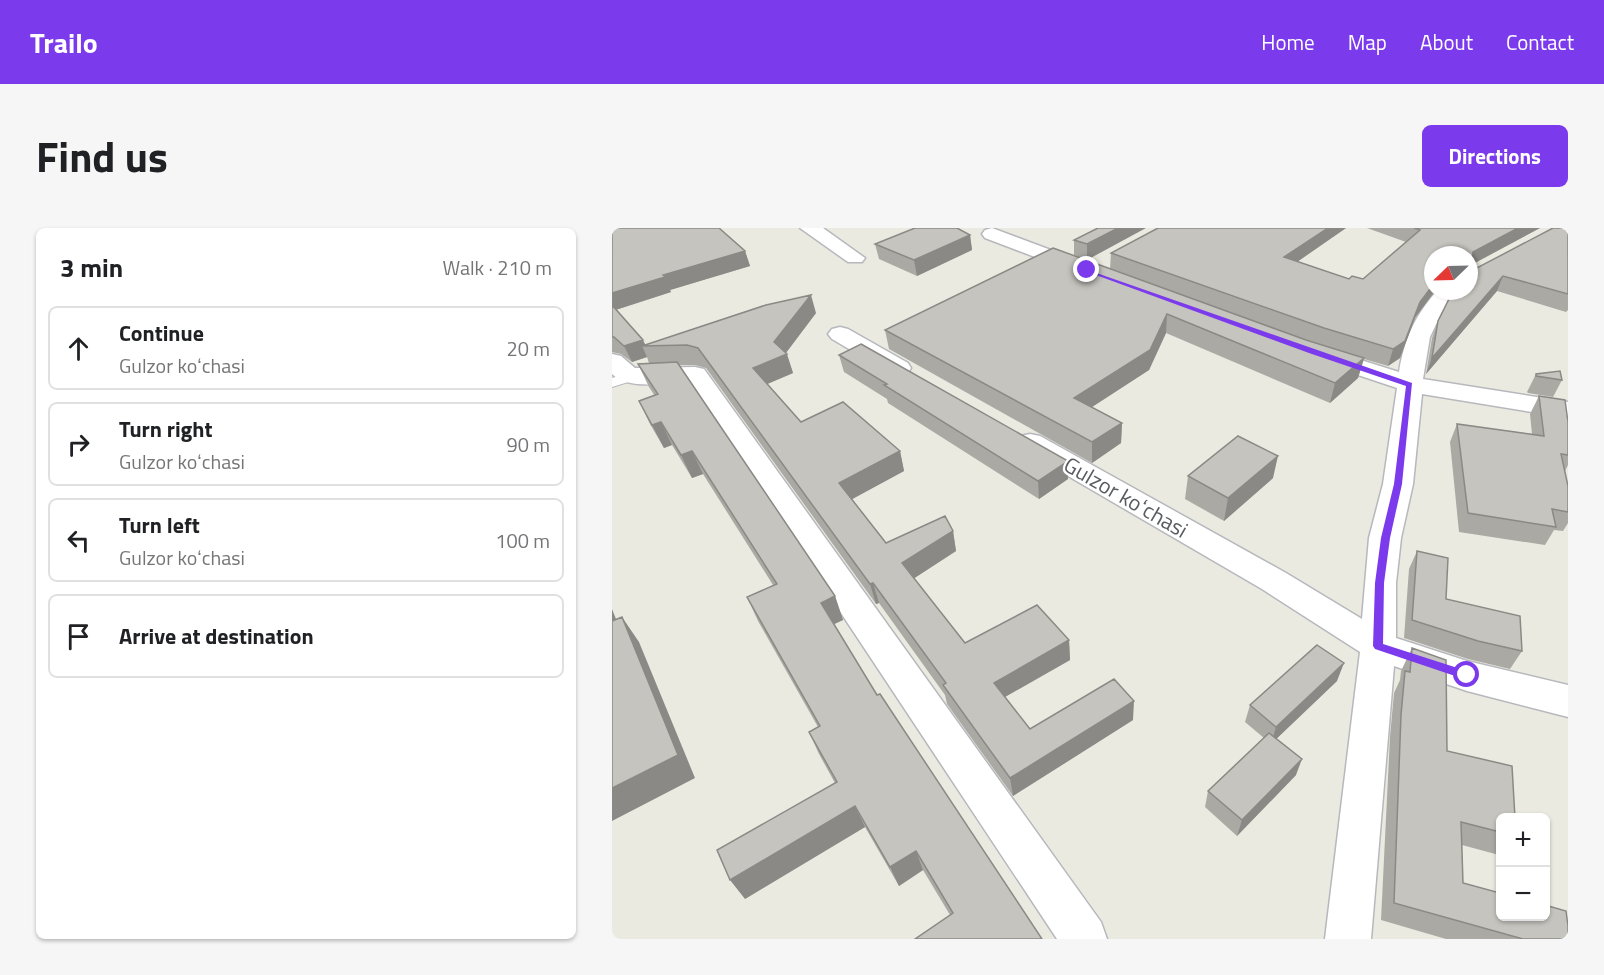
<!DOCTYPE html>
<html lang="en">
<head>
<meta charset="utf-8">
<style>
	body { margin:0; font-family:"Titillium Web",sans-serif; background:#f6f6f6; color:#202124 }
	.controls { position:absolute; right:18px; bottom:18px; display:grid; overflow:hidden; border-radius:9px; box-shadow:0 2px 4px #0004 }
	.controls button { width:54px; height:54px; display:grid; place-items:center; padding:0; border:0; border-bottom:2px solid #e0e0e0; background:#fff; color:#202124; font:30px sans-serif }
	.compass { position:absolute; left:812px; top:18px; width:54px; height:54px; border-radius:50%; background:#fff; box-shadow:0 2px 4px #0004; rotate:247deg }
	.stop { position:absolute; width:18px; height:18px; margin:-14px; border:4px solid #7c3aed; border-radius:50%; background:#fff }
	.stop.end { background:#7c3aed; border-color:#fff; box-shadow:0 2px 6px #0008 }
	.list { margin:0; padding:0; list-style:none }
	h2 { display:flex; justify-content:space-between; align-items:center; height:78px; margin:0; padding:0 24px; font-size:26px }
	h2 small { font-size:20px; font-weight:400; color:#757577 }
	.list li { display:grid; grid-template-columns:39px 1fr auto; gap:18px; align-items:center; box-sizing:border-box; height:84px; margin:0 12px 12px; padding:0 12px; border:2px solid #e0e0e0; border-radius:9px }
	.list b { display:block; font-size:22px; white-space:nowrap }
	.list p { margin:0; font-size:20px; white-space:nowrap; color:#757577 }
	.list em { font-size:20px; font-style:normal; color:#757577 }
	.icon { flex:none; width:33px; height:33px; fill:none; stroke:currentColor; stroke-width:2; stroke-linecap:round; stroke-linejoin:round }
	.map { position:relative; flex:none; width:956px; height:711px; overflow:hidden; border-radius:9px }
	header { display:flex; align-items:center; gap:36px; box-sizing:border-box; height:84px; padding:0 30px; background:#7c3aed; color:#fff }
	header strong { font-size:28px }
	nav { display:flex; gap:33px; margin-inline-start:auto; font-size:21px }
	.intro { display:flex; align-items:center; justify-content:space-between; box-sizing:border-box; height:144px; padding:0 36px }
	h1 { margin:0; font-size:42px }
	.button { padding:15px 27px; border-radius:9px; background:#7c3aed; color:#fff; font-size:21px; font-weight:700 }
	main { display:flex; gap:36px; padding:0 36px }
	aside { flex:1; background:#fff; border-radius:9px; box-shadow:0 2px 4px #0004 }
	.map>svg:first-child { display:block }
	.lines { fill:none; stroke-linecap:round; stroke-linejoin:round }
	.service-casing { stroke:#b6b8bd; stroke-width:2 }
	.minor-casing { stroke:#b6b8bd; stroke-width:3 }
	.service { fill:#fff; fill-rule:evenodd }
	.minor { fill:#fff; fill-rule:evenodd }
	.wall { fill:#aaa9a3 }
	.shaded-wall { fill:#8b8985 }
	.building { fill:#c6c4be; stroke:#8b8985; stroke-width:1.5 }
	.route { fill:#7c3aed }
	.labels { text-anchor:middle; stroke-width:4.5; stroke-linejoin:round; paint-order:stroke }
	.street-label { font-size:22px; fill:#595c61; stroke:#fff }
</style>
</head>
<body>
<header>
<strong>Trailo</strong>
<nav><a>Home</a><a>Map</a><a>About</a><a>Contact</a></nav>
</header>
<div class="intro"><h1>Find us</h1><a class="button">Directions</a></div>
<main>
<aside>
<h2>3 min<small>Walk · 210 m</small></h2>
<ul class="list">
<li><svg class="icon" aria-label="ahead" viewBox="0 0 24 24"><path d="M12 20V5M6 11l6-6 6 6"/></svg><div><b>Continue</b><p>Gulzor koʻchasi</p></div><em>20 m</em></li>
<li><svg class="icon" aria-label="right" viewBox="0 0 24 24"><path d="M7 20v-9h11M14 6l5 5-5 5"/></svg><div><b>Turn right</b><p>Gulzor koʻchasi</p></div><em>90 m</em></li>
<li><svg class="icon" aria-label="left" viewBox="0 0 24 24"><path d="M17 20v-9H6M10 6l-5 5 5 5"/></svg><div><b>Turn left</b><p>Gulzor koʻchasi</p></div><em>100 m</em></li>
<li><svg class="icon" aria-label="arrive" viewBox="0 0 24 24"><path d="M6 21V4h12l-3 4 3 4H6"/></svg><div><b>Arrive at destination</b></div></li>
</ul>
</aside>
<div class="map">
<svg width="956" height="711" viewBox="0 0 956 711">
	<rect width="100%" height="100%" fill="#ebeae0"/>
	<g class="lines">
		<g class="service-casing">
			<path id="service" d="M21,144L28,148L26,151L0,159V150Z"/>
		</g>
		<g class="minor-casing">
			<path id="minor" d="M188,0H211L253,30L250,34H236Z
				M380,0L479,37L482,41L479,45L472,47L465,45L373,10L370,6L373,2Z
				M825,63H848L830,84L818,109L811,151L956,174V190L810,166L801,256L789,310L784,355V410L855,433L956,457V489L855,463L782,438L759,711H713L748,424L650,361L408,220L404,214L408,208L418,206L428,208L674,345L750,391L757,310L771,256L785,160L698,131L695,126L698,121L707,119L787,144C792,112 803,87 825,63Z
				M228,99L236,101L296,135L299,140L296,145L287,147L278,145L220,111L216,106L220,101Z
				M0,126L9,128L23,140L83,139L92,141L489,694L495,711H445L76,154C54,154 17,163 0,146Z"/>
		</g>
		<use href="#service" class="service"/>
		<use href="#minor" class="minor"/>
	</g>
	<path class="wall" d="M0,0L133,23L138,38L58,62L59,64L4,82L33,117L204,85L174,125L181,145L155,156L189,194L288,223L292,243L240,271L274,315L341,303L344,323L302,350L353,415L457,412L458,432L393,469L418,501L521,492L401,568L335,476L333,467L267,375L264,376L94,140L83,137H67L223,368L231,392L222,396L265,467L430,711L338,687L311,642L287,658L253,599L133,671L223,555L207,526L197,504L206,499L146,393L135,369L161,357L91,246L80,250L60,217L52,220L38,196L27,173L43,168L37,159L26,136L37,135L35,129L20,134L9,126L0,124Z
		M486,0L475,32L462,27V12Z
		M734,0L685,34L737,51H751L794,14L755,0H928L861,36L860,39L863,41L956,0V82L954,84L885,63L814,146L820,110L826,93L857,63V27H821L803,90L788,130L776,138L752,131L746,150L718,175L554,105L537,142L480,179L510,195L509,215L480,235L277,121L273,102L498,41L499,25Z
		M358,7L360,22L305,48L267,31L263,16Z
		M227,127L456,233V251L427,271L276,175L275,171L232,144Z
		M924,146L950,152L941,169L916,165L915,164Z
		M927,168L956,194V237L953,243L956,258V295L951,303L942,302L933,317L847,304L838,214L845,196L920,206L918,186Z
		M576,248L661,250L612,293L573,271Z
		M805,323L834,371L910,423L898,441L856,431L792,410L797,341Z
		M800,420L835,523L888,590V625L887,627L850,617L851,655L956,711H834L769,692L778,509L782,465L788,452L789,443Z
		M725,453L664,511L684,547L625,608L593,579L596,563L652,510L633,494L638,477Z"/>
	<path class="shaded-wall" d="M506,0H534L475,32V16Z
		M716,0H734L669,45L672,29Z
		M906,0H928L857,38L861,24Z
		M358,7L360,22L305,48L302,32Z
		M133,23L138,38L58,62L59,64L0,83V65L51,47Z
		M891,48L885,63L814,146L820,130Z
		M821,57V63H823L803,90L788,130L776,138L781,121L808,74Z
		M199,67L204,85L173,126H175L181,145L148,159L141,140Z
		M555,86L554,105L537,142L463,190L462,170Z
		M31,112L34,118H30L35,129L20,134L12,118Z
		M752,130L746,150L718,175L723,155Z
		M49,194L60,217L52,220L40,197Z
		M510,195L509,215L480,235V214Z
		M80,223L91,246L80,250L69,227Z
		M288,223L292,243L233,275L227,255Z
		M666,228L661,250L612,293L616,270Z
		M456,233V251L427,271L426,253Z
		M341,303L344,323L295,355L290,335Z
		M261,355L267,375L264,376L258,356Z
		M223,368L231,392L218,398L209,375Z
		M0,381L15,419L0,397Z
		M10,389L27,414L83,550L0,593V560Z
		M457,412L458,432L384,474L382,455Z
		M732,435L725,453L659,516L664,499Z
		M522,473L521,492L401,568L398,550Z
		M690,531L684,547L625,608L630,592Z
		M243,578L253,599L133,671L118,652Z
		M304,623L311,642L287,658L278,639Z"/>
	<path class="building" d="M0,0H107L133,23L51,47L53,49L0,65Z
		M303,0H345L358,7L302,32L263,16Z
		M486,0H506L475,16L462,12Z
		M546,0H716L672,29L737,51L740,48L751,51L808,2L802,0H906L861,24L860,39L863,41L941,0H956V66L891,48L820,130L826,93L838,69L843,63H857V27H821V57L808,74L793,113L781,121L712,100L499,25Z
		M441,20L694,112L752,130L723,155L555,86L538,122L462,170L510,195L480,214L273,102Z
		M199,67L162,114L175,126L141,140L189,194L231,174L288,223L227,255L274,315L333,288L341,303L290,335L353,415L425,377L457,412L382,455L418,501L502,451L522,473L398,550L331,457L334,455L261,355L258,356L86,120L75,117L30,118L154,77Z
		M0,77L31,112L12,118L2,109H0Z
		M249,116L456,233L426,253L272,157L275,156L227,127Z
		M65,134L223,368L209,375L265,467L268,466L430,711H303L341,685L304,623L278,639L243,578L118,652L105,622L225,554L197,504L208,498L135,369L165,356L80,223L69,227L49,194L40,197L27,173L46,166L26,136Z
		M948,143L950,152L924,148V146Z
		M927,168L953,172L956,194V227L949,226L956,258V284L940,281L944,299L856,285L845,196L932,208Z
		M626,208L666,228L616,270L576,248Z
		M805,323L836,330L834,371L908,388L910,423L866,413L800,392Z
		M10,389L66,527L0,560V393Z
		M705,417L732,435L664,499L638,477Z
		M800,420L834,432L835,523L900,538L903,590H888V604L849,594L851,655L888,665V688H933V677L954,683L956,698V711H911L782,675L789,487L793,443L798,444Z
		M657,505L690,531L630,592L596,563Z"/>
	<path class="route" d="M473,41L800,155L790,256L778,310L772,355L771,416L858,444V451L855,452L763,421L761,418L763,355L769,310L782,256L794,158L697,125L473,43Z"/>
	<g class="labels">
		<g class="street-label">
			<text transform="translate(514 269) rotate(30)" y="8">Gulzor koʻchasi</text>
		</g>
	</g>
</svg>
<div class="controls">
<button>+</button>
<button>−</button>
</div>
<svg class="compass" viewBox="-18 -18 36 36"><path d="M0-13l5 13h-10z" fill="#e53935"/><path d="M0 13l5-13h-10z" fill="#757577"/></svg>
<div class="stop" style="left:855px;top:447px"></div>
<div class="stop end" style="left:475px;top:42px"></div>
</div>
</main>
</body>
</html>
